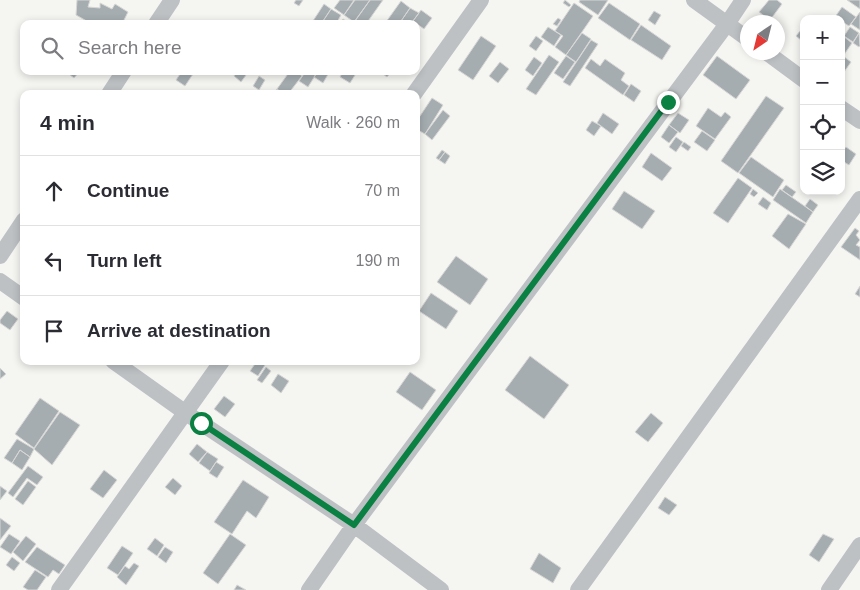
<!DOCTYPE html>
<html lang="en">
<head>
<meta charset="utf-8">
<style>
	body { margin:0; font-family:Helvetica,sans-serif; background:#f2f2f3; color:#2b2b33 }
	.controls { position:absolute; right:15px; top:15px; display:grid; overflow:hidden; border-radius:10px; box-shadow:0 2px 8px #0003 }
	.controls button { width:45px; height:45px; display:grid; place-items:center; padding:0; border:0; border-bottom:1px solid #e1e1e2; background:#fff; color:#2b2b33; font:25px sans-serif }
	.compass { position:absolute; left:740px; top:15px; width:45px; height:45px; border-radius:50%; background:#fff; box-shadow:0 2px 8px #0003; rotate:215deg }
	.stop { position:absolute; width:15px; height:15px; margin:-11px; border:4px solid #0b8043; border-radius:50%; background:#fff }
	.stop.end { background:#0b8043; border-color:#fff; box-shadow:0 1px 5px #0008 }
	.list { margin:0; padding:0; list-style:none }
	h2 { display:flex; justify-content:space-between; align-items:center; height:65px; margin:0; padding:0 20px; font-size:21px }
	h2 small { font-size:16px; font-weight:400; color:#7c7c81 }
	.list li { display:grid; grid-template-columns:32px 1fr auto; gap:15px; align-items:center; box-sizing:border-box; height:70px; padding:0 20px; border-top:1px solid #e1e1e2 }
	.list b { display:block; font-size:19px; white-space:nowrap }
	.list em { font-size:16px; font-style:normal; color:#7c7c81 }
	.icon { flex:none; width:28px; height:28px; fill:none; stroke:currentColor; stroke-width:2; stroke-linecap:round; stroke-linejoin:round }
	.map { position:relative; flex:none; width:860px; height:590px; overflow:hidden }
	.search { position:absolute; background:#fff; box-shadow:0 2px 8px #0003; left:20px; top:20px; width:400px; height:55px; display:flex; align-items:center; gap:12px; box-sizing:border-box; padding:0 18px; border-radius:10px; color:#7c7c81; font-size:19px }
	.panel { position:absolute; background:#fff; box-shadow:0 2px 8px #0003; left:20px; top:90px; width:400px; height:275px; border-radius:10px }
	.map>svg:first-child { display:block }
	.building { fill:#a5adb1; stroke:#d7d7d5 }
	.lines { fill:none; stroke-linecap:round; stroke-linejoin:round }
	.minor { stroke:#bdc1c4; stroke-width:16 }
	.route { stroke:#0b8043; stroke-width:6 }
</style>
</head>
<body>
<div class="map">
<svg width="860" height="590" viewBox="0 0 860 590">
	<rect width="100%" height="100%" fill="#f5f5f2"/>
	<path class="building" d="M77,0H90L88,7L100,8V3L112,9L115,4L128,12L122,24H92L76,15Z
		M296,0H303L299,6L294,3Z
		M340,0H354L344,15L334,8Z
		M355,0H370L354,22L344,15Z
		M370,0H383L366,24H353Z
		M565,0L571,5L569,7L563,3Z
		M580,0H608L598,15L579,2Z
		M769,0H777L782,4L770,20L759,12Z
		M847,0H860V9Z
		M401,1L410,8L399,24H389L386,22Z
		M574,3L593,16L566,55L555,47L563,36L555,31Z
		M609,3L640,24L630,40L598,18Z
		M324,4L331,9L321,24H311Z
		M842,7L856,17L849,26L841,21V19L835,17Z
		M410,8L419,13L413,21L411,24H399Z
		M331,9L341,15L336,24H321Z
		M421,10L432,18L424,29L413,21Z
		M654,11L661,15L655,25L648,20Z
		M860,12V30L851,24Z
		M558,18L561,20L557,26L553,24Z
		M343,19L350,24H340Z
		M641,25L671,46L662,60L631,40Z
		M804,26V39L802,41L796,36Z
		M548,27L561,35L554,46L541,37Z
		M850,27L859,33L853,42L844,36Z
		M582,33L591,39L576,62L566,55Z
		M859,33L860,46L859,47L853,43Z
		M481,36L496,46L473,80L458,70Z
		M536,36L543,41L536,51L529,46Z
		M843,36L852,43L841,59V39Z
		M591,40L598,44L570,86L563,82Z
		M549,55L559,62L536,95L526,89Z
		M566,56L575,62L563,79L554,73Z
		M717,56L750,80L736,99L703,75Z
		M843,56L851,62L844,72L841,70V59Z
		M534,57L542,63L533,76L525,70Z
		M591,59L600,66L605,59L625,73L621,80L629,86L623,95L585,68Z
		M500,62L509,69L498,83L489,76Z
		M65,71H80L74,78Z
		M182,71H195L185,86L176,80Z
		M237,71H249L241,82L234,76Z
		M290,71H296L302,76L288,94H283L277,89Z
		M306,71H318L308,87L299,81Z
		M318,71H330L323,83L314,77Z
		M343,71H356L357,72L350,83L340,77Z
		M379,71H392L387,77Z
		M259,76L265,80L259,90L253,86Z
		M631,84L641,91L634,102L624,95Z
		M277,89L283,94H273Z
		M766,96L784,108L738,173L721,161Z
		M432,98L443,105L425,134L416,129V122Z
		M708,108L721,117L725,112L731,117L715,139L696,126Z
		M443,110L450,116L432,140L425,134Z
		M603,113L619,124L612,134L597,123Z
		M678,113L689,120L680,133L669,125Z
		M592,121L601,126L594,136L586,130Z
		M669,125L678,132L669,143L661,137Z
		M702,131L715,140L707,151L694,142Z
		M676,137L683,142L676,152L669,147Z
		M684,142L691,147L688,151L681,146Z
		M846,147L856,154L849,165L841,160V153Z
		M442,150L445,152L439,160L436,158Z
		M445,152L450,156L445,164L439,160Z
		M651,153L672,168L662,181L642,167Z
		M751,157L784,180L773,197L739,173Z
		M738,178L752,188L728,223L713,213Z
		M786,185L796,192L792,197L782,190Z
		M753,189L758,193L754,197L750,194Z
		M780,189L813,212L806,223L773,200Z
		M624,191L655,211L642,229L612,209Z
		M763,197L771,203L767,210L758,204Z
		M810,199L818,205L813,212L805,206Z
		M788,214L806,224L789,249L772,236Z
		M855,228L859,231L856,235L860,240L856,245L860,247V260L841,247Z
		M456,256L488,279L470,305L437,282Z
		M860,286V297L855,294Z
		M431,293L458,311L446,329L419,311Z
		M7,311L18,319L10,330L0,323V320Z
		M530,356L569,385L544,419L505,390Z
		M257,361L265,365L258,376L250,371Z
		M266,367L271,371L262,383L257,380Z
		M0,368L6,374L0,379Z
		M410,372L436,390L422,410L396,392Z
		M278,374L289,381L281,393L271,385Z
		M224,396L235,404L225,417L214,409Z
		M40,398L59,411L34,448L15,434Z
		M60,412L80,425L52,465L34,449Z
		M651,413L663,423L648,442L635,432Z
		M17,439L34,449L30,457L20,450L12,463L4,458Z
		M197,444L207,452L198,462L189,454Z
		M20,450L30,457L22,470L12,463Z
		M207,452L218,459L210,471L199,463Z
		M216,462L224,467L217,478L209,473Z
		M28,466L43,477L37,485L27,478L13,497L8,493Z
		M104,470L117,480L103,498L90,489Z
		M173,478L182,486L175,495L165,487Z
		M243,480L269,497L256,518L247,511L232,534L214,522Z
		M28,481L36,487L23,505L15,499Z
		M0,486L7,491L0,500Z
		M665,497L677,505L669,515L658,508Z
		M0,518L11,526L0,540Z
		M9,534L20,541L11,554L0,547Z
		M230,534L246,545L218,584L203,573Z
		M823,534L834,539L819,562L809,555Z
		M26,536L36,544L23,561L13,552Z
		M155,538L164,545L157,556L147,549Z
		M122,546L133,553L118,575L107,568Z
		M37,547L65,565L59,574L53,570L48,577L25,562Z
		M165,547L173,552L166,563L158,557Z
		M539,553L561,568L553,583L530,569Z
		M12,557L20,563L14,571L6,565Z
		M134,563L139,566L126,585L117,577L125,566L129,569Z
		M35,570L46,577L37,590H28L23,587Z
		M237,585L246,590H234Z"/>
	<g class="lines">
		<path class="minor" d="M694,0L748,39
			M156,24L172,0
			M766,52L804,80
			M109,94L124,71
			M414,94L481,0
			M841,108L860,121
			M0,256L24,220
			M0,281L24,298
			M113,361L186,413L354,525L441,590
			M59,590L222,361
			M309,590L354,525L727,24L743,0
			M578,590L860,199
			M829,590L860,545"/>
	</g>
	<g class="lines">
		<path class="route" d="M201,423L354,525L668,102"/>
	</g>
</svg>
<div class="controls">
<button>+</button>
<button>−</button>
<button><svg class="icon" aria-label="locate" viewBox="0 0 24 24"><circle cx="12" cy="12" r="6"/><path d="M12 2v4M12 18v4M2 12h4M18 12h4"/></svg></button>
<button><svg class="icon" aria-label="layers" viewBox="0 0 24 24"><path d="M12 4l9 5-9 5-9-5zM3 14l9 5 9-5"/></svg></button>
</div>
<svg class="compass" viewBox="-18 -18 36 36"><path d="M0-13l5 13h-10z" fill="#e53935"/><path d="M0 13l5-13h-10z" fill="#7c7c81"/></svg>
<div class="stop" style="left:201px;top:423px"></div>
<div class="stop end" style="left:668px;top:102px"></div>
<div class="search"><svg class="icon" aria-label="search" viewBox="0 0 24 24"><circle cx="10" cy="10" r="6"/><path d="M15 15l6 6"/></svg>Search here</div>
<section class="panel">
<h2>4 min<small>Walk · 260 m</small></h2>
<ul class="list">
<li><svg class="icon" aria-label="ahead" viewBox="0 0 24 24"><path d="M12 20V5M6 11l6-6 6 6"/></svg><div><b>Continue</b></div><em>70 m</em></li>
<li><svg class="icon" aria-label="left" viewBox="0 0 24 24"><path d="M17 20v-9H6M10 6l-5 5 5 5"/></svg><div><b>Turn left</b></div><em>190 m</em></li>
<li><svg class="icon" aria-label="arrive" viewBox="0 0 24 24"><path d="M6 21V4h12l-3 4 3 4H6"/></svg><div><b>Arrive at destination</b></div></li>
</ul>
</section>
</div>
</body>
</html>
